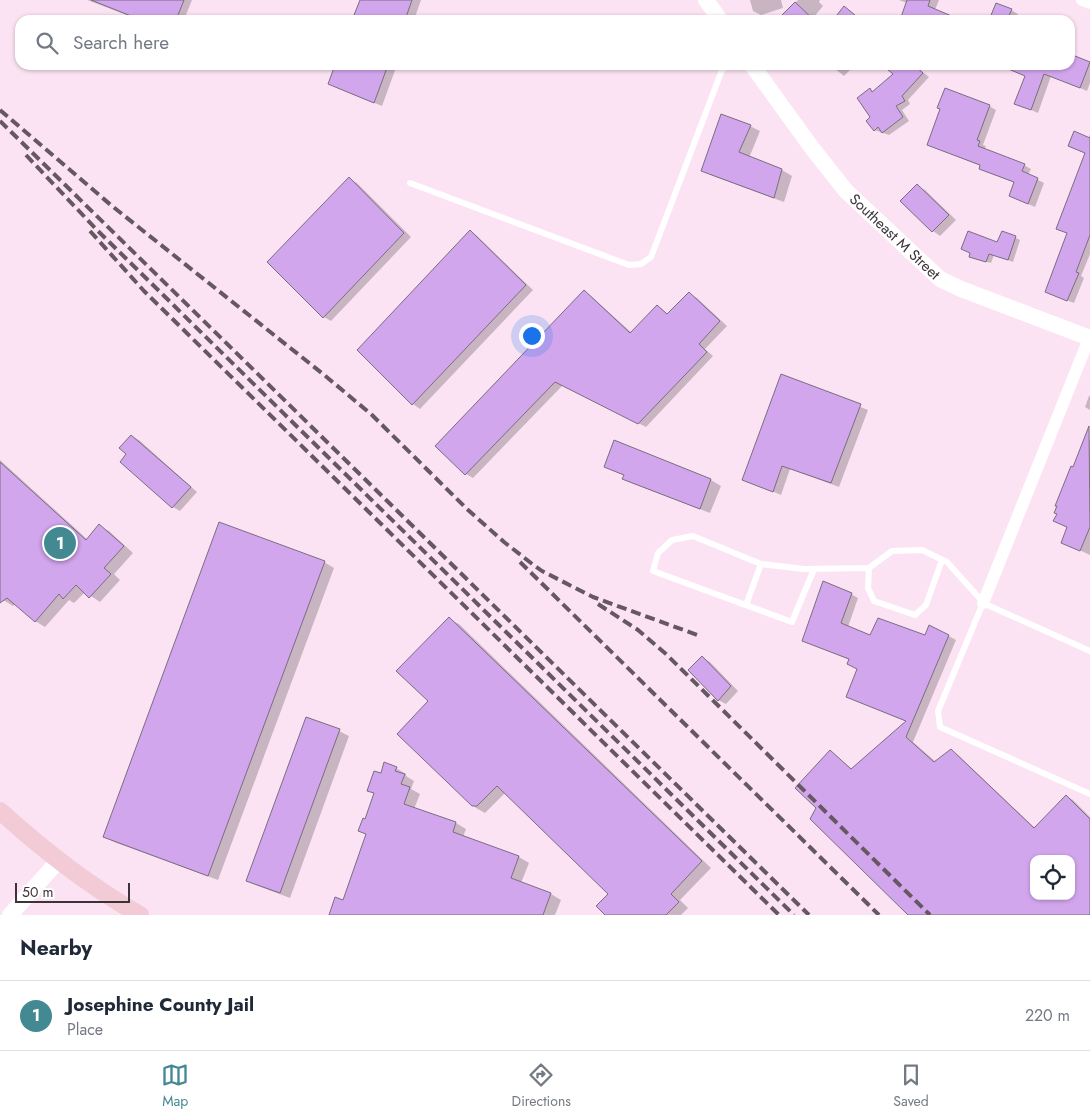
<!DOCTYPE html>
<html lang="en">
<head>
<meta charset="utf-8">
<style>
	body { margin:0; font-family:Jost,sans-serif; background:#f6f6f7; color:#1f2937 }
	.controls { position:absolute; right:15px; bottom:15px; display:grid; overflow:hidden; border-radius:10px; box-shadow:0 1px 4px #0004 }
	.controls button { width:45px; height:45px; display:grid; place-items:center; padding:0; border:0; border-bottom:1px solid #e0e1e3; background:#fff; color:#1f2937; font:25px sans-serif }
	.scale { position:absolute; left:15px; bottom:12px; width:115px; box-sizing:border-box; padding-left:5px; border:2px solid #3c3339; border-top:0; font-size:14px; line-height:18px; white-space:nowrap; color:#3c3339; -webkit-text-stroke:4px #fff; paint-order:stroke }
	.you { position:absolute; left:531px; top:335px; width:18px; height:18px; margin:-12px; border:4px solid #fff; border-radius:50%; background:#1a73e8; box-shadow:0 0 0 8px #1a73e833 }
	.badge { display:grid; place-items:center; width:32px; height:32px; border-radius:50%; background:#438992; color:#fff; font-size:16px; font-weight:700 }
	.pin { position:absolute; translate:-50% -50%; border:2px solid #fff; box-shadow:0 1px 5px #0006 }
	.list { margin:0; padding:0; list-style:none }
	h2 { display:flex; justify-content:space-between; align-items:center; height:65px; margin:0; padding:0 20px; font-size:21px }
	h2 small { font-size:16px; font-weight:400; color:#747a83 }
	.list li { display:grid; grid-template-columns:32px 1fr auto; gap:15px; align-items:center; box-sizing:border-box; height:70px; padding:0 20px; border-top:1px solid #e0e1e3 }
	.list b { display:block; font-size:19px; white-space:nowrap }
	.list p { margin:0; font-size:16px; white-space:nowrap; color:#747a83 }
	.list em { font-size:16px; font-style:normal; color:#747a83 }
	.icon { flex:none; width:28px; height:28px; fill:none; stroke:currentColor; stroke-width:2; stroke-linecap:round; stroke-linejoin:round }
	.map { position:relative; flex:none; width:1090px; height:915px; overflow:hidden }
	.search { position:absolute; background:#fff; box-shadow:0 1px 4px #0004; left:15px; right:15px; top:15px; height:55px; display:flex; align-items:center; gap:12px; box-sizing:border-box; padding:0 18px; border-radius:15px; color:#747a83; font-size:19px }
	.sheet { height:135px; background:#fff }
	nav { display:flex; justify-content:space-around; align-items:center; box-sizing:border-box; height:70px; border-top:1px solid #e0e1e3; background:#fff; font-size:14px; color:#747a83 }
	nav a { display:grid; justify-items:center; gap:2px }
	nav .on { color:#438992 }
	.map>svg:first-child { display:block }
	.shadow { fill:#0003; fill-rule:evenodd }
	.building { fill:#d2a6ed; stroke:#796d81; fill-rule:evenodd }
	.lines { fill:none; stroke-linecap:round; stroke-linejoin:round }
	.service { stroke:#fff; stroke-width:6 }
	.minor { stroke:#fff; stroke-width:12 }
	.tertiary { stroke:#fff; stroke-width:16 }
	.secondary { stroke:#f3cbd7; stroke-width:18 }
	.rail { stroke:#655860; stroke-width:4; stroke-dasharray:10 5; stroke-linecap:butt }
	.labels { text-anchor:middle; stroke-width:5; stroke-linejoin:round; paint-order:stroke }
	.street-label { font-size:15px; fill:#3c3339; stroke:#fff }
</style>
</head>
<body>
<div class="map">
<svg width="1090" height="915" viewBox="0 0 1090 915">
	<rect width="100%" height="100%" fill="#fce3f3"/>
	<path class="shadow" d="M87,0H192L184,20H140Z
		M361,0H421L414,20H354Z
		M750,0H781L783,8L761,15L753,11Z
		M798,0H820L819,2L823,6L813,18L815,20H783L780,18Z
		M899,0H939L935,10L955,20H904L907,3Z
		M1011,10L1018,14L1017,17L1021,20H991Z
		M1070,55L1090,63V83L1087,91L1051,76L1038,113L1016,103L1026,76L1012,70L1014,65H1070Z
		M337,65H397L382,106L337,88Z
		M830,65H855L844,76Z
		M884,65H914L929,77L908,100L910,104L902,110L909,121L889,135L874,130L870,90L873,92L895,74Z
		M989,106L996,110L983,145L986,146L984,150L1024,165L1031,169L1028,175L1044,183L1035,207L1010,196L1015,183L987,172L981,166L935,148Z
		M750,126L760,131L749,158L782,170L792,176L784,202L713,176L703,170Z
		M1090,134V254L1081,276L1084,278L1074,303L1046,292L1068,234L1057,229L1086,154L1069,146L1088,139Z
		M349,179L357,183L411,237L331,321L324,317Z
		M917,186L925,190L956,220L940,236L933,231L902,201Z
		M470,231L477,236L533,290L420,409L413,404L359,350Z
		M1003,232L1020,240L1013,262L994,255L991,263L975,259L998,244Z
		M584,291L591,296L632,333L658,306L669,315L689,294L697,298L727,326L705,349L713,356L646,427L563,385L473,478L466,474Z
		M782,376L868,410L839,487L790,469L781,495L744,479Z
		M1089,396H1090V410L1085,407Z
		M131,436L139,440L197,492L180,511L173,507L121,461L128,454Z
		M1086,438L1090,440V555L1062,542L1068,528L1055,521Z
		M615,442L711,480L721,486L710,513L634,484L624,479L625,476L606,467Z
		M0,460L88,540L99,526L109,531L133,553L114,574L120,580L100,602L85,592L74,603L69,600L45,627L35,621L16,604L13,606L0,598Z
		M324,562L334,568L218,880L114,842L104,836Z
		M851,594L858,598L848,627L870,637L925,636L930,626L956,640L913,742L936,762L951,750L958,755L1035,828L1066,796L1073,800L1090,817V915H909L818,807L830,751L852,769L907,722L847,697L858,669L850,660L804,641ZM1034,859H1071V896H1034Z
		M449,619L459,624L711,868L680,900L688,908L681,915H606L610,894L505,793L485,813L476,808L398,734L430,701Z
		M702,657L710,662L738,691L726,704L718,700Z
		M339,731L349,736L290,898L258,886L248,881Z
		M396,768L406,774V776L414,781L411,789L420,794L414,809L456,823L466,829L463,837L519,857L529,863L521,883L551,894L561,900L555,915H330L344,901L367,835L366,820L375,794L369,790L381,775Z"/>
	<path class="building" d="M91,0H184L176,20H141Z
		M360,0H412L405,20H352Z
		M907,0H930L928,6L961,20H900Z
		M795,2L814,20H777Z
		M996,3L1012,9L1007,20H989Z
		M844,6L861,20H833Z
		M1070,54L1090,62L1080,88L1044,74L1031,110L1014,104L1025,76L999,65H1070Z
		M335,65H388L374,103L328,84Z
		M882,65H914L923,73L902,96L905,101L896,106L903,117L882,133L878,127L874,131L866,121L870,117L857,98L870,88L872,92L893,74Z
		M945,88L990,105L977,140L980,141L978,146L1025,164L1022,171L1038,178L1028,204L1009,196L1014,182L979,169L980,165L927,145L940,109L937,108Z
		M721,114L751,125L739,152L782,169L774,198L701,171Z
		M1074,131L1090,138V235L1076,272L1079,273L1067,301L1045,292L1067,233L1056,229L1085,153L1068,146Z
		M349,177L404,233L323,318L267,262Z
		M917,184L949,215L932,232L900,201Z
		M470,230L526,285L412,405L357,350Z
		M968,231L997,242L1002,231L1016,236L1008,260L989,254L986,262L969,257L970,253L961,249Z
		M584,290L630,333L657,305L667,314L689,292L720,321L699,344L707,352L638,424L555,382L465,475L435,446Z
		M781,374L861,404L831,483L782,466L773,492L742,480Z
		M1089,426L1090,527L1080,551L1061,543L1067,527L1053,521L1057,514L1054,513L1057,506H1055L1071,466L1073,467Z
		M131,435L191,487L172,508L120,462L126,454L119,448Z
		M614,440L711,479L700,509L622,479L624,475L604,467Z
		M0,462L86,540L99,524L124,546L104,568L111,574L89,598L76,585L63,599L59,594L35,622L7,598L0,603Z
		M219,522L325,561L208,876L103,837Z
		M823,581L852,593L841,623L870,635L878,618L925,635L929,625L949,635L906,737L934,762L951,749L1034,828L1066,795L1090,819V915H908L810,819L816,808L795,788L830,750L851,769L906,721L846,697L857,669L847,664L849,659L802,641ZM1034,859H1071V896H1034Z
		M449,617L702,861L671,894L679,902L666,915H605L596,906L608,894L497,786L477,806H472L397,734L428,701L396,671Z
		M702,656L731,686L718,701L688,670Z
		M306,717L340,729L280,893L246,881Z
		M384,762L397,767L395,771L405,774L401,784L410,787L404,804L456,822L453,832L519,856L511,878L551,893L543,915H329L335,897L343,900L366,834L358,831L363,818L365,819L374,793L367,791L374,771L381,773Z"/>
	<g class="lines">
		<path class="service" d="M410,183L629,265L641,264L651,257L722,70L728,65
			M869,568L868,588L874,601L915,615L926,605L942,560
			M814,569L792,622L653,571L658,553L672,540L693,536L761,564L804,569L869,568L892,551L922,550L947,562L983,602
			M746,605L761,564
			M1090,651L983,603L938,711L940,727L1090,794"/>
		<path class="minor" d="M1082,0L1090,3
			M983,603L1090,336"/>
		<g class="tertiary">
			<path d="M706,0L720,20"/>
			<path id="s1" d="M752,65L812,148L846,191L940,279L961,289L1090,338"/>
			<path d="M10,915L59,860"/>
		</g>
		<path class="secondary" d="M0,811C43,850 89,886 140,915"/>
		<path class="rail" d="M0,110L112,206L323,374L372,415L467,509L504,542L531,563L542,571L593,597L700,636
			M0,121L809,915
			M26,155L96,229L794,915
			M90,231L144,291L779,915
			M520,562L879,915
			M598,604L638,630L666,654L930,915"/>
	</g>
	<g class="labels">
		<g class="street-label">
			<text dy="5" stroke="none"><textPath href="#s1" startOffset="224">Southeast M Street</textPath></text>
		</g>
	</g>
</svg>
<div class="controls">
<button><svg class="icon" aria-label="locate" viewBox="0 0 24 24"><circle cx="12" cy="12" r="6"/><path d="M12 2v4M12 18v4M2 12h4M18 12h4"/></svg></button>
</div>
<div class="scale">50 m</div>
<div class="you"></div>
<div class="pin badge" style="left:60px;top:543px">1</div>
<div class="search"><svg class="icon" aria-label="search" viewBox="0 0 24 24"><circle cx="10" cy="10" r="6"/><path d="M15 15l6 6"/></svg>Search here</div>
</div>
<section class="sheet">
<h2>Nearby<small></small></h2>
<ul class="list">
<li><span class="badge">1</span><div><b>Josephine County Jail</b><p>Place</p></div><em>220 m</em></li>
</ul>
</section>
<nav>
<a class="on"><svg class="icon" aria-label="map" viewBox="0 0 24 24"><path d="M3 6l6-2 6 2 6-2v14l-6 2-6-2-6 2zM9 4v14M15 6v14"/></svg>Map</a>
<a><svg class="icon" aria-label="directions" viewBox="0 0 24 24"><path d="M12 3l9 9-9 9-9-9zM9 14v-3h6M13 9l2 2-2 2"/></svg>Directions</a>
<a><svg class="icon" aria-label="saved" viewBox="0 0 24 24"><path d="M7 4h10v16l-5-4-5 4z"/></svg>Saved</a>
</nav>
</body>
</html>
